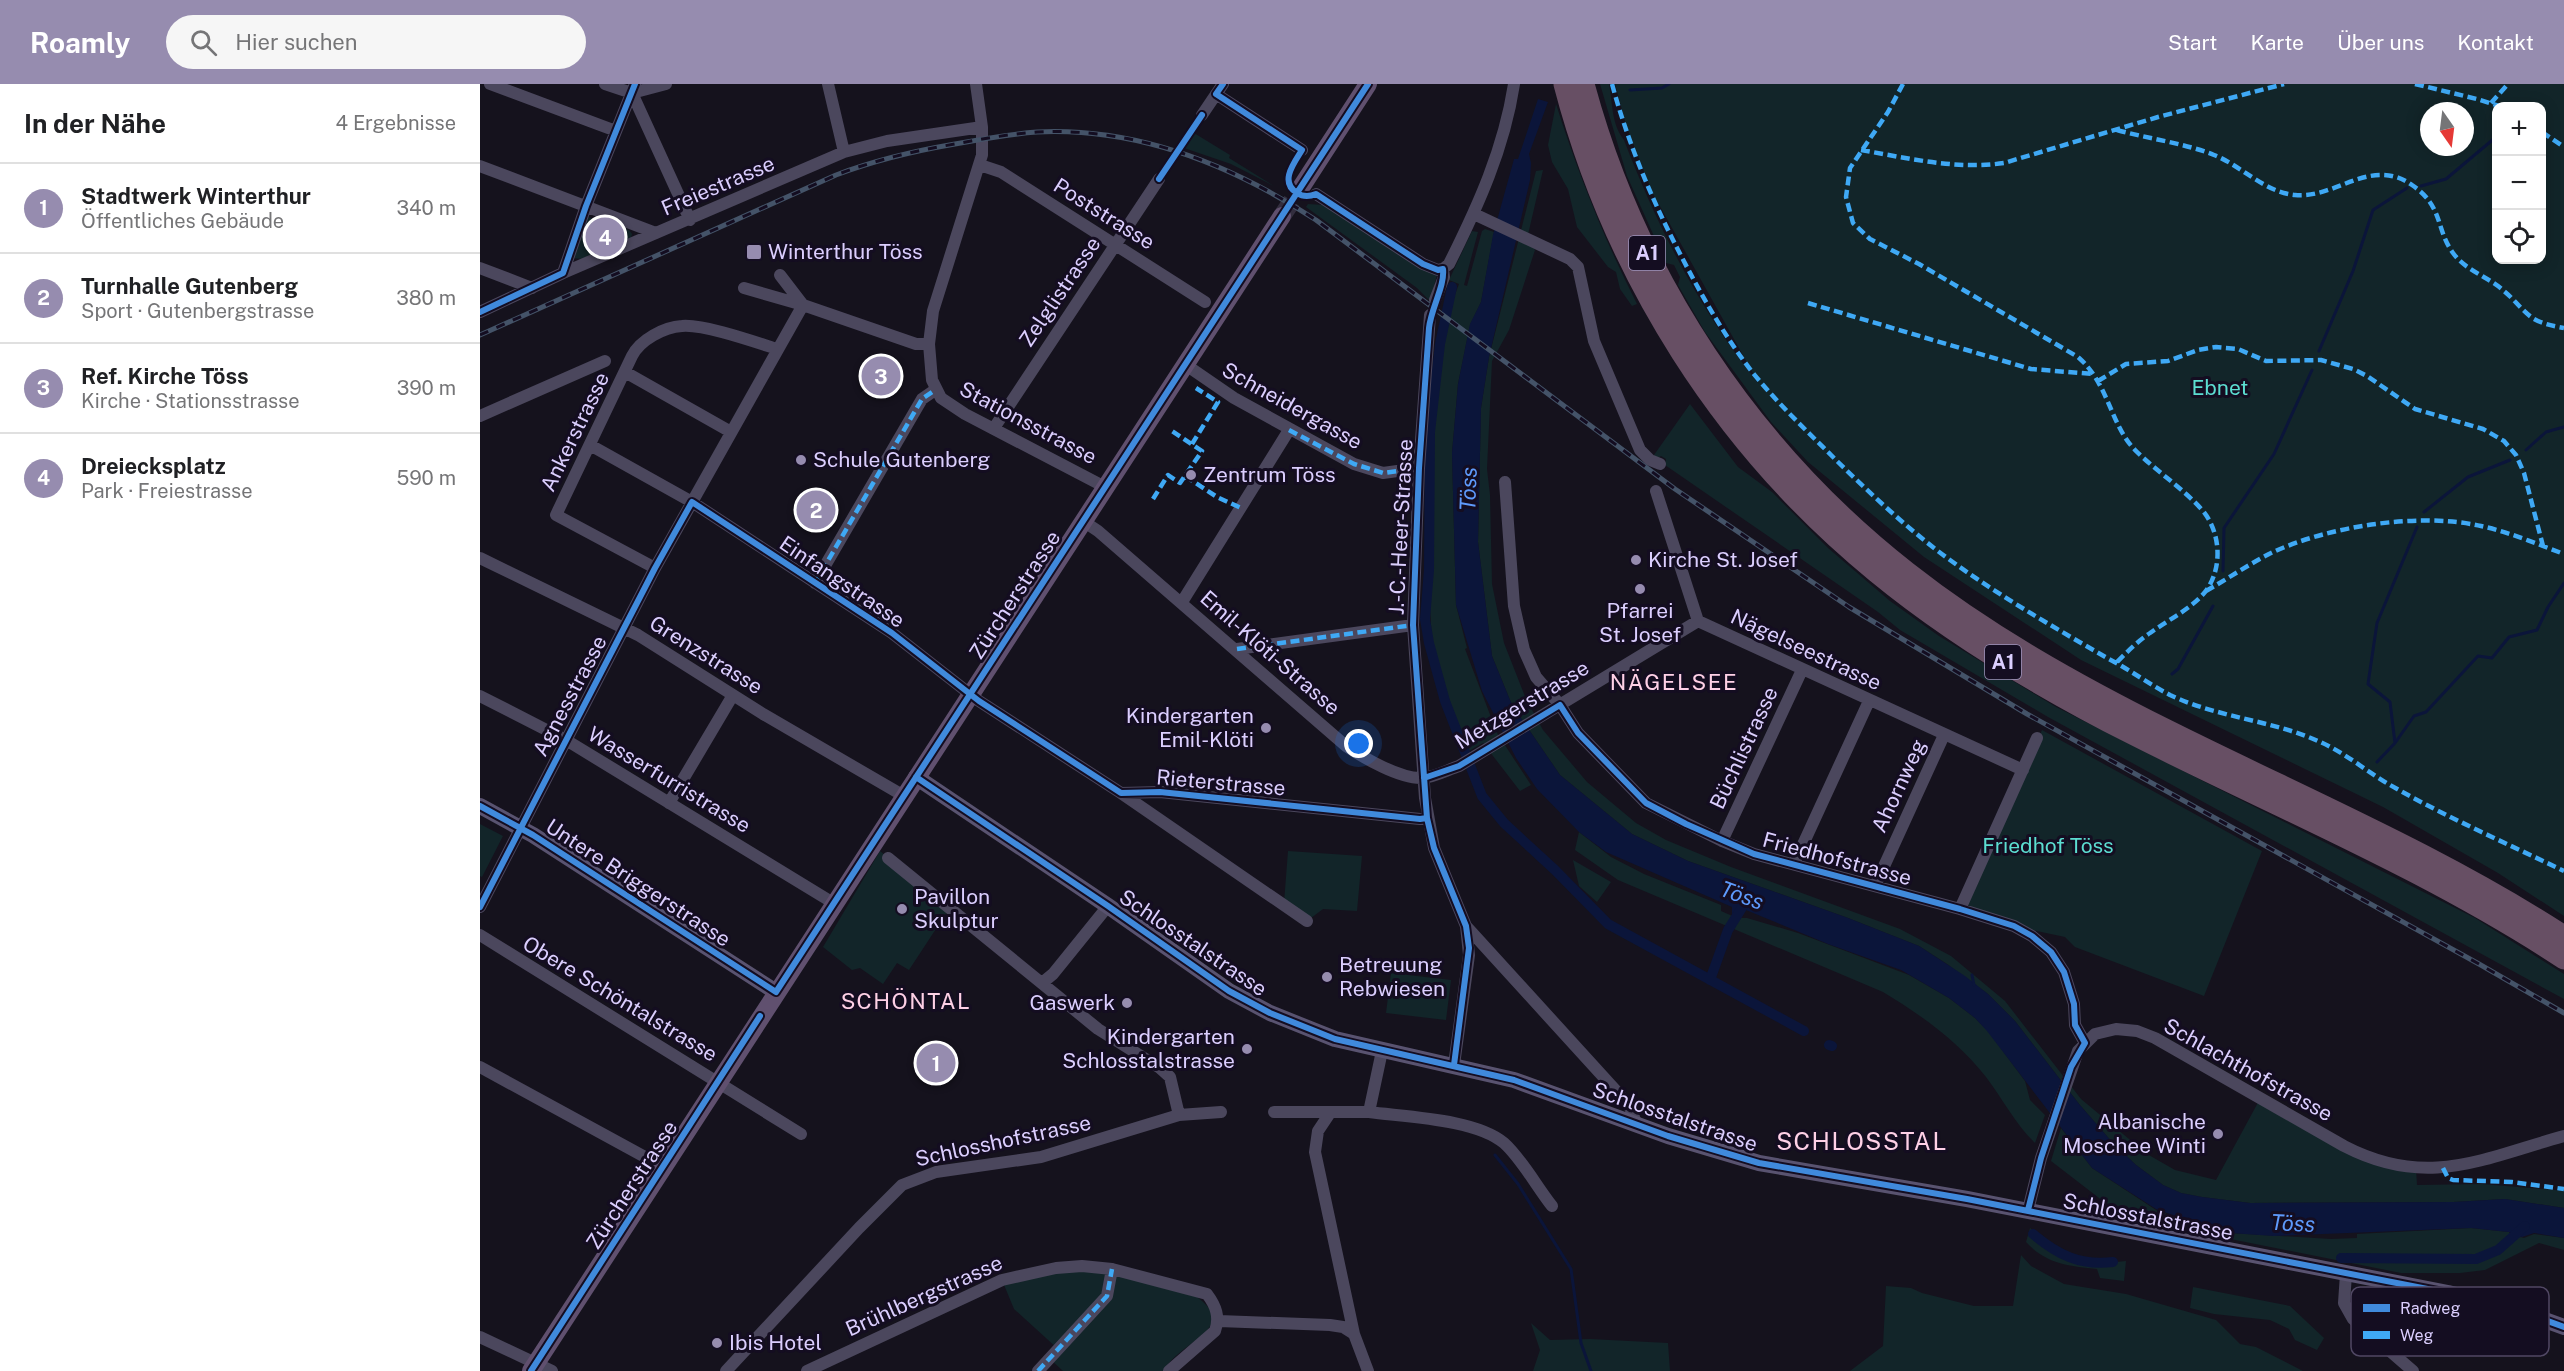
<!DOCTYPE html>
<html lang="de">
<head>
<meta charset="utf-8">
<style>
	body { margin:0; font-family:"Public Sans",sans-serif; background:#f6f6f6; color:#202124 }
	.controls { position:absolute; right:18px; top:18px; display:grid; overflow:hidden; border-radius:12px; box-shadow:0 3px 15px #0003 }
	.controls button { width:54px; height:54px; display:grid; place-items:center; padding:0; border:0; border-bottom:2px solid #e0e0e0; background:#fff; color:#202124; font:30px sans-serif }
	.compass { position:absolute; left:1940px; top:18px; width:54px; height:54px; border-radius:50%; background:#fff; box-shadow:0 3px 15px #0003; rotate:166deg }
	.you { position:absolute; left:879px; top:660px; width:21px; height:21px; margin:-15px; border:4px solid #fff; border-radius:50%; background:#1a73e8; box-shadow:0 0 0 9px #1a73e833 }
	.badge { display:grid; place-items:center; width:39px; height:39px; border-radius:50%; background:#968caf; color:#fff; font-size:20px; font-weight:700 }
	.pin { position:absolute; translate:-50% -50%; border:3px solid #fff; box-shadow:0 2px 6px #0006 }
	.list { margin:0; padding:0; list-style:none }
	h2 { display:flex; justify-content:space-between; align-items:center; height:78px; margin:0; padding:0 24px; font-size:26px }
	h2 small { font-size:20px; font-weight:400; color:#757577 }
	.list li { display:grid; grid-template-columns:39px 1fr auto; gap:18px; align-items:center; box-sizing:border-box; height:90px; padding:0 24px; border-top:2px solid #e0e0e0 }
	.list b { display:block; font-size:22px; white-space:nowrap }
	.list p { margin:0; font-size:20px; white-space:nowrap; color:#757577 }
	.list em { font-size:20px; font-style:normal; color:#757577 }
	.icon { flex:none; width:33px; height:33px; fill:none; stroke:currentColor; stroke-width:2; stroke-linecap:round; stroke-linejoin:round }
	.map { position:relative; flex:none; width:2084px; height:1287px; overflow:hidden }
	header { display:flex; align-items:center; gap:36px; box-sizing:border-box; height:84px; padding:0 30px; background:#968caf; color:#fff }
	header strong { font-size:28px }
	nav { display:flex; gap:33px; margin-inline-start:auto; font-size:21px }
	.search { width:420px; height:54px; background:#f6f6f6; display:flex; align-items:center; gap:15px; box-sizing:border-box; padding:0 21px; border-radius:33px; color:#757577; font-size:22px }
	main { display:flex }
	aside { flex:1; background:#fff }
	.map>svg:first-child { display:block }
	.green { fill:#122529; fill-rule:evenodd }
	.water { fill:#0b153a }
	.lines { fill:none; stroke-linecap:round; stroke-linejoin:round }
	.stream { stroke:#0b153a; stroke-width:3 }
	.canal { stroke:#0b153a; stroke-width:10 }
	.primary-tunnel { stroke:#332e3f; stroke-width:18; stroke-dasharray:18 9; stroke-linecap:butt }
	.minor { stroke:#4b475d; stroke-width:12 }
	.secondary { stroke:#595370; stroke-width:16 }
	.primary { stroke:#60506f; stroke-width:18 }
	.motorway { stroke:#674f64; stroke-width:21 }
	.rail-casing { stroke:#445368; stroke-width:5 }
	.rail { stroke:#140d21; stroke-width:3; stroke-dasharray:9; stroke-linecap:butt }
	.quiet { stroke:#3fa9f5; stroke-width:4.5; stroke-dasharray:9 4.5; stroke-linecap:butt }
	.cycleway-casing { stroke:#140d21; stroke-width:10 }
	.cycleway { stroke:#408adc; stroke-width:6 }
	.poi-dot { fill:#968caf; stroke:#140d21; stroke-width:2 }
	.labels { text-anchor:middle; stroke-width:6; stroke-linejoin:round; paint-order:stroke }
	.shield { fill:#140d21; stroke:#9f94bc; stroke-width:1.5 }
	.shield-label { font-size:20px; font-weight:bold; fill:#dbcefe }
	.street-label { font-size:21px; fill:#dbcefe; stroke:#140d21 }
	.poi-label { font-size:21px; fill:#dbcefe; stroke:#140d21; text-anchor:start }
	.park-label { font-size:21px; fill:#5cddd1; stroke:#140d21 }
	.water-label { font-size:22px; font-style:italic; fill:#5e9afc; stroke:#140d21 }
	.neighbourhood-label { font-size:22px; letter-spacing:1.5px; fill:#fed0e6; stroke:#140d21 }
	.quarter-label { font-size:24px; letter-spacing:1.5px; fill:#fed0e6; stroke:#140d21 }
	.key { fill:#140d21; stroke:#504763; stroke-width:1.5 }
	.key-label { font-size:16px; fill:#dbcefe }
</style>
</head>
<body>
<header>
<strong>Roamly</strong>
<div class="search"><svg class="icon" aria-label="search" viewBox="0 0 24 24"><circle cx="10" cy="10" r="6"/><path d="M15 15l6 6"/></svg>Hier suchen</div>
<nav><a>Start</a><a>Karte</a><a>Über uns</a><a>Kontakt</a></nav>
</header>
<main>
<aside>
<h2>In der Nähe<small>4 Ergebnisse</small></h2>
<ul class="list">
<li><span class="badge">1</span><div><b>Stadtwerk Winterthur</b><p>Öffentliches Gebäude</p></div><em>340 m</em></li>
<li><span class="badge">2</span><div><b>Turnhalle Gutenberg</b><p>Sport · Gutenbergstrasse</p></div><em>380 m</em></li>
<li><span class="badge">3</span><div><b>Ref. Kirche Töss</b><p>Kirche · Stationsstrasse</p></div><em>390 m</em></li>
<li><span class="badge">4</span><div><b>Dreiecksplatz</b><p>Park · Freiestrasse</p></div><em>590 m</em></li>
</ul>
</aside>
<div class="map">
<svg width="2084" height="1287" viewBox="0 0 2084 1287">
	<rect width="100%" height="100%" fill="#15121d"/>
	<path class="green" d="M1120,0H1129C1133,20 1131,39 1144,56C1177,142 1221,229 1279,300L1172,108L1146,41L1135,0H2084V832L2018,789L1903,723L1601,576L1444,473L1328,378L1291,338L1225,248L1198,201L1200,193L1194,181L1186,179L1147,92ZM2016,22H2062V176H2016ZM1949,27H1985V63H1949Z
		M1076,20C1098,89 1124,155 1157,220L1152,222L1140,205L1136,188L1128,183L1097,143L1088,105L1072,78L1068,61Z
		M714,49L750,71L749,74L794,102L751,80L704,64Z
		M1063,86L1047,155L1055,166L1029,246L1012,277L1007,385L1010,411L1012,500L1024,559L1046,615L1063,646L1107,698L1156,739L1186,756L1251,783L1420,845L1471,872L1525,917L1601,1015L1667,1070L1695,1086L1736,1096L1781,1013L1864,1062L1936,1085L1937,1101L2002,1100L2075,1106L2084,1107V1124L2025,1115L1974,1118L1770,1119L1722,1113L1701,1109L1683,1101L1656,1081L1632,1058L1599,1020L1535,937L1508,910L1467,880L1439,862L1368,834L1208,777L1152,750L1080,691L1032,621L1012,572L998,458L1001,324L1009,273L1056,87Z
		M828,120L843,121L957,191L950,217L937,204L826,123Z
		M108,133L149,146L152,150L151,154L103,175L92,174Z
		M1005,145L1014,148L1001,218L990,241L978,300L972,369L976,521L987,564L985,565L1017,649L1051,701L1040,707L1003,659L989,667L971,621L952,558L950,523L953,449L952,347L965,237L979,200L969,196L992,147L998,148L984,201L987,202L1002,147Z
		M1210,320L1258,383L1292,408L1348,464L1410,517L1459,552L1576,623L1995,834L2084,890V915L1568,633L1420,546L1398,528L1185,381L1186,375L1181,372L1176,375L1174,371Z
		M1562,646L1782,767L1724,912L1595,863L1585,853L1534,842L1480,825Z
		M0,740L23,752L2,793L0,792Z
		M1099,748L1131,773L1164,790L1241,821V827L1257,834H1267L1318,849L1429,891L1469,914L1495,934L1508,947L1545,997L1550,1016L1565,1031L1555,1059C1536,1041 1522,1014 1506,993C1478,957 1441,931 1403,908L1138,796L1095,766Z
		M400,767L469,825L429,886L417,879L403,900L380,884L372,886L343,863Z
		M808,767L882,772L877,827L843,825L827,837L804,819Z
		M1093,776L1131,798L1117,818L1099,802Z
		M911,889L971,896L966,936L906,929Z
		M1581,1044L1612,1084L1676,1126L1723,1143L1750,1149L1851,1155L1877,1154V1150L1991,1144L2029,1148L2030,1150L2044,1154L2054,1150L2084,1154V1166L2059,1159L2005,1186L1980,1189H1921L1645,1134L1571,1077Z
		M1550,1144L1554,1147L1553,1151C1585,1178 1604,1182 1646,1177L1644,1197L1620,1194L1617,1185C1589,1182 1566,1180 1546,1158Z
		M1541,1171L1551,1182L1584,1200L1646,1210L1736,1236L1760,1260L1776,1263L1823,1287H1370L1403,1262L1406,1202L1431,1204L1442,1209L1494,1222H1533Z
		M602,1182L717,1213C750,1237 723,1250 703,1266C695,1272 688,1279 683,1287H583L570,1275L578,1265L534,1225L522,1196Z
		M1713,1203L1810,1222L1844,1254L1837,1266L1815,1256L1809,1245L1790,1236L1734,1230L1710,1224Z
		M1051,1239L1070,1256L1110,1255L1188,1259L1190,1287H1053L1060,1266Z"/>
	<path class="water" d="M1058,15L1068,18L1049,70L1051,79L1050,96L1009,273L1001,324L998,458L1012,572L1032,621L1080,691L1152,750L1208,777L1368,834L1439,862L1485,892L1508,910L1535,937L1599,1020L1632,1058L1656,1081L1683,1101L1701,1109L1722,1113L1770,1119L1974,1118L2025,1115L2084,1124V1154L2054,1149L2042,1153L2029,1148L1991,1144L1794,1152L1750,1149L1722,1142L1676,1125L1612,1084L1507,947L1495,934L1469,914L1421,886L1348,860L1266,826L1257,834L1252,832V823L1126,768L1099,748L1057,705L1036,674L1002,607L976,521L972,369L978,300L990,240L1001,218L1013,151L1034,75H1038Z"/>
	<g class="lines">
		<path class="stream" d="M1150,6L1182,4L1189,0
			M1941,102L1966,95L2016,53
			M1839,267L1873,187L1893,126L1927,104
			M2046,366L2066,348L2084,343
			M1944,428L1988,393L2030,376
			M1743,487L1744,444L1794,370L1832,286
			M1692,590L1698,585L1733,522
			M1915,659L1934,632L1946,628L1998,572L2012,574L2029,553L2057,546L2068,523L2084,499
			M1897,678L1915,659L1910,618L1888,600L1897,539L1937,443
			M1492,891L1494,901
			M1015,1071L1038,1100L1091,1185L1101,1259L1111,1287"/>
		<path class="canal" d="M972,203L960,260L950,348L949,486L945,535L949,559L965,617L1002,712L1024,739L1075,786L1128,840L1324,947
			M1230,896L1248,846L1263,822
			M1349,961L1352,962
			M1553,1150C1578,1171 1600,1182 1633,1178
			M1861,1174L1996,1175L2018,1166L2045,1142"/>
		<path class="primary-tunnel" d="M802,132L820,105"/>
		<path class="minor" d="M10,0L136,47
			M125,0L152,9L186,0
			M348,0L364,68
			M152,9L210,136
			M736,10L822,66
			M722,31L743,0
			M500,81L521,88L725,218
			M0,82L176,149
			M836,110L943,180L958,186L963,185
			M994,130L1090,175L1098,183L1114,257L1160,366L1170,376L1180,380
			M0,184L52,204
			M963,185L969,180C998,122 1024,65 1034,0
			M83,189L106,122L155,0
			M300,191L323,221L436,260H449L452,296L461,314L485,330L625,403
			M955,216L964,193L963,185
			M0,228L83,189L364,68L407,57L502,43
			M950,231L939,384L933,541L945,714L954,764L986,842L1149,1021L1157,1041
			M449,260L453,227L502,71V43L496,0
			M706,281L754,314L874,380L903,389L939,384
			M145,288L251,348
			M0,332L125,277
			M514,344L679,95
			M110,361L212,418L412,549L499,617L641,709L827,837
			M1025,398L1034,522L1044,566L1056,593L1080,621L1098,649L1166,719L1242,757L1274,770L1480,825L1534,842L1552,852L1571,868L1584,888L1594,920L1595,941L1605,959
			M1176,407L1218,537L1543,686
			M603,437L618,447L866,662C884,674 920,695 942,694C955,693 967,686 979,682L1218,537
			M0,474L158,551L283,630L424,712
			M175,484L76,431L152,272C160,256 184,243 202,242C224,240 275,258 297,265
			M335,499L442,315L455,306
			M702,518L809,346
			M757,565L933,541
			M0,612L86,656L355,820
			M641,709L680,708L940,735L947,734
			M189,719L253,611
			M1242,757L1322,586
			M408,774L618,945L680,984L690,993L699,1031
			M1314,780L1389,617
			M1395,802L1464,651
			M0,823L175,484L323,221L264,204
			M1480,825L1557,654
			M0,851L321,1050
			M562,899L573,890L628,822
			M974,981L989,871L986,842
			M0,983L165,1073L182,1085
			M794,1028H889L902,967
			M889,1028C927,1033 996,1035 1024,1059C1041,1074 1057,1103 1072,1122
			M850,1029L838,1047L835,1068L874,1250L888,1287
			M1548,1126L1561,1074L1598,967L1615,950L1636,945L1657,947L1675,954L1864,1062C1947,1105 2001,1075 2084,1052
			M1866,1190L1864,1219L1873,1235L1933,1287
			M739,1237L850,1241L863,1243L874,1250
			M0,1253L72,1287
			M246,1287L379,1144L422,1101L456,1088L561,1073L699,1031L741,1028
			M327,1287L522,1196L576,1184L602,1182L632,1185L727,1210C736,1222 740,1233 735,1247L689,1287
			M558,1287L627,1212L632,1185"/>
		<path class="secondary" d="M436,693L628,822L749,907L790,929L855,955L1034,996L1188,1052L1279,1079L1487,1115L1968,1209L2040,1227L2084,1243
			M0,722L53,751L296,908"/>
		<path class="primary" d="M820,105L888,0
			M51,1287L802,132"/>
		<path class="motorway" d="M1084,0C1134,191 1243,363 1396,488C1475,553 1563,605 1654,651C1798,724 1949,786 2084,875
			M1104,0C1156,193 1270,365 1427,488C1507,551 1597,601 1687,646C1821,713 1959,771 2084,852"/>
		<g class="rail-casing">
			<path id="rail" d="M0,251L356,91C395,76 434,67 475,60C502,55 529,50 557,48C659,43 752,81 836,136L1195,405L1369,523L1547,630L1999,880L2084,929"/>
		</g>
		<use href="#rail" class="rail"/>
		<path class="quiet" d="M1132,0C1150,66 1176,125 1208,185C1227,221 1248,257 1273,289C1299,321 1329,349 1358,378C1393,412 1430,447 1470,476C1521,513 1575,544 1629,575C1650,586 1669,600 1690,611C1739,634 1791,636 1838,657C1864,668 1886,687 1910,701C1966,733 2026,759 2084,787
			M1423,0L1408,28L1370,84L1366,113L1373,139L1390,155L1439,180L1598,273C1629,300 1630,340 1655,366C1677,388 1703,404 1723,427C1741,449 1743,485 1725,508C1711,525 1688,536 1670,549C1658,557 1647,568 1636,579
			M1935,0L1997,15L2019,22
			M2011,19L2028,0
			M1637,46C1669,55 1704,59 1734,71C1762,82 1784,108 1815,111C1856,115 1891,72 1932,101C1964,123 1955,144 1973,169C1986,187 2009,193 2024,207C2035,216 2042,227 2054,235C2063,240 2073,242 2084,244
			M2062,48L2084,63
			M1381,66C1427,74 1477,86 1524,79L1678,33L1804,0
			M1328,219L1551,285L1613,290
			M1618,297L1646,280L1688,277L1718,266L1736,263L1758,265L1786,277L1841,276L1873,285L1887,292L1935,325L2003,345L2024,357L2036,371L2044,389L2063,462
			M809,346L874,380L903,389L939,384
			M712,360L738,318L716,304
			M705,392L737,413L761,424
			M673,415L688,391L700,399L722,367L689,345
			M335,499L442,315L455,306
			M1726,507C1747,495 1768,481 1789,470C1847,442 1939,428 2001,442C2029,448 2057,460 2084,470
			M757,565L933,541
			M1963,1084L1968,1094L1973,1096L2032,1098L2084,1105
			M558,1287L627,1212L632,1185"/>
		<g class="cycleway-casing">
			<path id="cycleway" d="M743,0L736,10L822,66C814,79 799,98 817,109C823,113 829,113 836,110L943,180L958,186L963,185C965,202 951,224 949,244L939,384L933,541L947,734L954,764L986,842L989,864L974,981
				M679,95L722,31
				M0,228L83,189L106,122L155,0
				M436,693L628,822L749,907L790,929L855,955L1034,996L1188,1052L1279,1079L1487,1115L1968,1209L2040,1227L2084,1243
				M944,694L979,682L1080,621L1098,649L1166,719L1206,740L1274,770L1480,825L1534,842L1552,852L1571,868L1584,888L1594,920L1595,941L1605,959L1591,983L1561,1074L1548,1126
				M0,722L53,751L296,908L888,0
				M0,823L175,484L212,418L412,549L499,617L641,709L680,708L940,735L947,734
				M51,1287L280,932"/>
		</g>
		<use href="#cycleway" class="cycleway"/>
	</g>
	<g class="poi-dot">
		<rect x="266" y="160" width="16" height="16" rx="3"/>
		<circle cx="321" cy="376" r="6"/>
		<circle cx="711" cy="391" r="6"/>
		<circle cx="1156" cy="476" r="6"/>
		<circle cx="1160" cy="505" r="6"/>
		<circle cx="786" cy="644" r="6"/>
		<circle cx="422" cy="825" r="6"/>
		<circle cx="847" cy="893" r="6"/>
		<circle cx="647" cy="919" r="6"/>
		<circle cx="767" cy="965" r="6"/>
		<circle cx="1738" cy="1050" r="6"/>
		<circle cx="237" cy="1259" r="6"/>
	</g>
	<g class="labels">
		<g class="shield">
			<rect x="1149" y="152" width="36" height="34" rx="4.5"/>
			<rect x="1505" y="561" width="36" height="34" rx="4.5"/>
		</g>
		<g class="shield-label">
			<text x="1167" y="176">A1</text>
			<text x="1523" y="585">A1</text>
		</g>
		<g class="street-label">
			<text transform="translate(238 102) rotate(-23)" y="7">Freiestrasse</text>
			<text transform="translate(624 130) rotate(32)" y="7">Poststrasse</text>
			<text transform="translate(580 208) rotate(-56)" y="7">Zelglistrasse</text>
			<text transform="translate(812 322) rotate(29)" y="7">Schneidergasse</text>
			<text transform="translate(548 339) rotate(28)" y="7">Stationsstrasse</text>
			<text transform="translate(95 348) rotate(-64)" y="7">Ankerstrasse</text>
			<text transform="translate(921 443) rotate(-87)" y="7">J.-C.-Heer-Strasse</text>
			<text transform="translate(362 498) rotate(34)" y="7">Einfangstrasse</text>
			<text transform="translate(535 511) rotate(-57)" y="7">Zürcherstrasse</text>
			<text transform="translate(1326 566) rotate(25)" y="7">Nägelseestrasse</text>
			<text transform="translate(790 569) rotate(41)" y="7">Emil-Klöti-Strasse</text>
			<text transform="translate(226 571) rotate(32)" y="7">Grenzstrasse</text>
			<text transform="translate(90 612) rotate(-62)" y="7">Agnesstrasse</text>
			<text transform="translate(1042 621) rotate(-31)" y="7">Metzgerstrasse</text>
			<text transform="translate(1264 664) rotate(-65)" y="7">Büchlistrasse</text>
			<text transform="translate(189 696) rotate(31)" y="7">Wasserfurristrasse</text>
			<text transform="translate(741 699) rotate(5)" y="7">Rieterstrasse</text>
			<text transform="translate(1419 702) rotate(-65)" y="7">Ahornweg</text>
			<text transform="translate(1357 775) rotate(15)" y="7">Friedhofstrasse</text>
			<text transform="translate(158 799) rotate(33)" y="7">Untere Briggerstrasse</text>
			<text transform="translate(713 859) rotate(34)" y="7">Schlosstalstrasse</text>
			<text transform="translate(140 915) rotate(31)" y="7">Obere Schöntalstrasse</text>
			<text transform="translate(1768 986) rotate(29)" y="7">Schlachthofstrasse</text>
			<text transform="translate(1195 1033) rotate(19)" y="7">Schlosstalstrasse</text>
			<text transform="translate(523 1057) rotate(-12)" y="7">Schlosshofstrasse</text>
			<text transform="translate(152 1101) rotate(-57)" y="7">Zürcherstrasse</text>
			<text transform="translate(1668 1133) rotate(11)" y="7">Schlosstalstrasse</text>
			<text transform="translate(444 1212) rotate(-24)" y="7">Brühlbergstrasse</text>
		</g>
		<g class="poi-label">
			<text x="288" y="175">Winterthur Töss</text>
			<text x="333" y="383">Schule Gutenberg</text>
			<text x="723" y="398">Zentrum Töss</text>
			<text x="1168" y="483">Kirche St. Josef</text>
			<text x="1160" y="534" text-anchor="middle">Pfarrei<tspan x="1160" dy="24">St. Josef</tspan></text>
			<text x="774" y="639" text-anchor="end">Kindergarten<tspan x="774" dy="24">Emil-Klöti</tspan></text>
			<text x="434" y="820">Pavillon<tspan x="434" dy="24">Skulptur</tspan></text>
			<text x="859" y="888">Betreuung<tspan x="859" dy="24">Rebwiesen</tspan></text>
			<text x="635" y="926" text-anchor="end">Gaswerk</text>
			<text x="755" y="960" text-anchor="end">Kindergarten<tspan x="755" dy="24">Schlosstalstrasse</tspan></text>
			<text x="1726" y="1045" text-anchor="end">Albanische<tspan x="1726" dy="24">Moschee Winti</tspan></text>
			<text x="249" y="1266">Ibis Hotel</text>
		</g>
		<g class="park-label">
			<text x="1740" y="311">Ebnet</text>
			<text x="1568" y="769">Friedhof Töss</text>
		</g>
		<g class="water-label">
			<text transform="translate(988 405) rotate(-88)" y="8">Töss</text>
			<text transform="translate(1262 811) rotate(20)" y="8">Töss</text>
			<text transform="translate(1813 1139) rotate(3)" y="8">Töss</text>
		</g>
		<g class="neighbourhood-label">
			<text x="1194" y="606">NÄGELSEE</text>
			<text x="426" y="925">SCHÖNTAL</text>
		</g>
		<g class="quarter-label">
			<text x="1382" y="1066">SCHLOSSTAL</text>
		</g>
	</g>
	<rect x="1871" y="1203" width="198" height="69" rx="9" class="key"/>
	<rect x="1883" y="1220" width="27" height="8" fill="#408adc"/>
	<rect x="1883" y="1247" width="27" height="8" fill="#3fa9f5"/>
	<g class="key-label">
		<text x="1920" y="1230">Radweg</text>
		<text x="1920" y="1257">Weg</text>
	</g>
</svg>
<div class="controls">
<button>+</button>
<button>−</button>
<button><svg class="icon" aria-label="locate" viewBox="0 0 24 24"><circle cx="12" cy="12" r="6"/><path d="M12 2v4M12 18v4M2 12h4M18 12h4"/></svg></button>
</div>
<svg class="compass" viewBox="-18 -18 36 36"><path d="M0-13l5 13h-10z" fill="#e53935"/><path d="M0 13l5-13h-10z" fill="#757577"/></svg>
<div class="you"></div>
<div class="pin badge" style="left:456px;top:979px">1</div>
<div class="pin badge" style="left:336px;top:426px">2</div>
<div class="pin badge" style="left:401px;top:292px">3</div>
<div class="pin badge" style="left:125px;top:153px">4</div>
</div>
</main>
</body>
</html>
